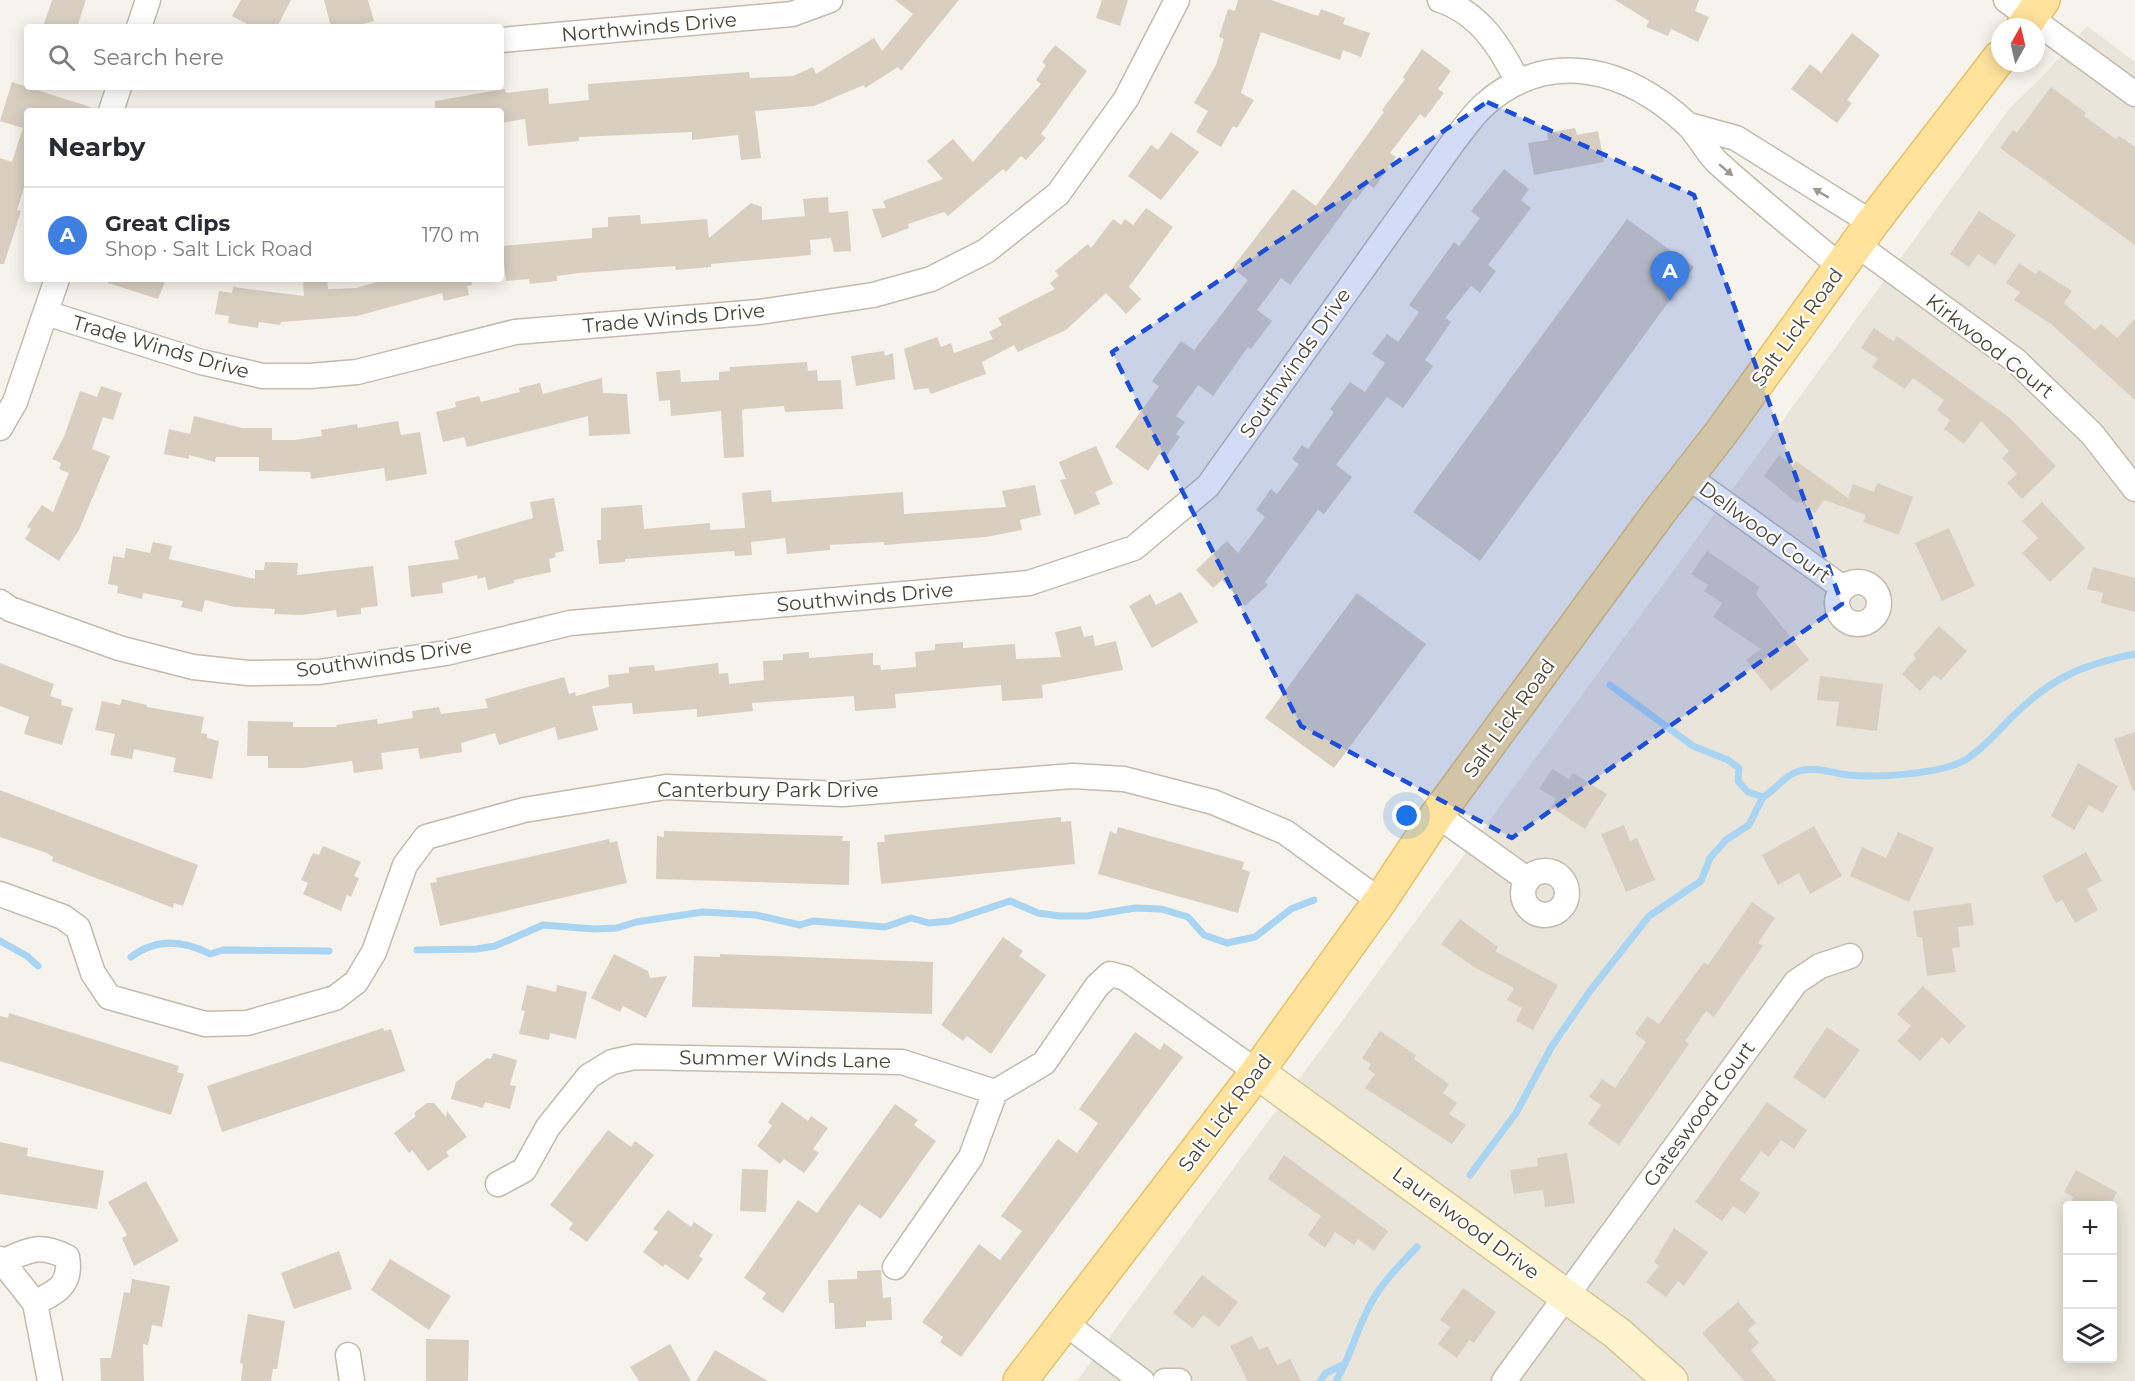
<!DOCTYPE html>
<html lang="en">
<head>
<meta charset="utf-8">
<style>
	body { margin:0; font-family:Montserrat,sans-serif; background:#f7f7f7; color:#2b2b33 }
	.controls { position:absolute; right:18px; bottom:18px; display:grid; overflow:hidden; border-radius:6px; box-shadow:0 3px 15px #0003 }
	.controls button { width:54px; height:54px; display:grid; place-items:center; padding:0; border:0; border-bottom:2px solid #e1e1e2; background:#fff; color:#2b2b33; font:30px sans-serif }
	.compass { position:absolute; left:1991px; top:18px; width:54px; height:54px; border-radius:50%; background:#fff; box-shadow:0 3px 15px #0003; rotate:8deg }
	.you { position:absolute; left:1407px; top:816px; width:21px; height:21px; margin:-15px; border:4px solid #fff; border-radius:50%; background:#1a73e8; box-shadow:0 0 0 9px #1a73e833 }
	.badge { display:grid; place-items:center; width:39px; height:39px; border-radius:50%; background:#fc3f1d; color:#fff; font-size:20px; font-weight:700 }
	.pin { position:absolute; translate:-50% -50px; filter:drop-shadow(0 2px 3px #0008) }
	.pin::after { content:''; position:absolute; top:32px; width:21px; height:18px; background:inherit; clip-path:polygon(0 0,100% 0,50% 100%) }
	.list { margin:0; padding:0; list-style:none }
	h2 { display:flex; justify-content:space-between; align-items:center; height:78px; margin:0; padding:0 24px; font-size:26px }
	h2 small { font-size:20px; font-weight:400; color:#7c7c81 }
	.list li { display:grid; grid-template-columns:39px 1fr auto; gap:18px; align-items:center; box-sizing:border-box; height:96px; padding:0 24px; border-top:2px solid #e1e1e2 }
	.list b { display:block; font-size:22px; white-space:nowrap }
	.list p { margin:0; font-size:20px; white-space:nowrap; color:#7c7c81 }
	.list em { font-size:20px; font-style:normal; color:#7c7c81 }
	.icon { flex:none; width:33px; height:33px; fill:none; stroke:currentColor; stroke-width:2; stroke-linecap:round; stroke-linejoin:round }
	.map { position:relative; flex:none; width:2135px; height:1381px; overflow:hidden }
	.search { position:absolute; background:#fff; box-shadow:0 3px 15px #0003; left:24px; top:24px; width:480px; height:66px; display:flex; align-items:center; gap:15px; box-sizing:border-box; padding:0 21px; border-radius:6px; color:#7c7c81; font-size:22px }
	.panel { position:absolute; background:#fff; box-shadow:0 3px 15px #0003; left:24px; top:108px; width:480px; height:174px; border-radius:6px }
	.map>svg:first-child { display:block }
	.residential { fill:#eae5da; fill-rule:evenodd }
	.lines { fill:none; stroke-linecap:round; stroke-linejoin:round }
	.stream { stroke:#a9d4f2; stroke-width:7 }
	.building { fill:#d8cfc1 }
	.street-casing { stroke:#c2bbae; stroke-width:27 }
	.secondary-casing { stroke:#d6c79b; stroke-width:36 }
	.primary-casing { stroke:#e6c16a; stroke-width:36 }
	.street { stroke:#fff; stroke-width:24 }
	.secondary { stroke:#fff3cd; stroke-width:33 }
	.primary { stroke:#ffe39c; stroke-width:33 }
	.oneway { fill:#9c9892 }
	.marked { fill:#1d4ed8; fill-opacity:0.2; stroke:#1d4ed8; stroke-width:4.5; stroke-dasharray:12 8; stroke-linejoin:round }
	.labels { text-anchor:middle; stroke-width:4.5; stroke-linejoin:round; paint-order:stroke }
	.street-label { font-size:20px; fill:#4b4439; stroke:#fff }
</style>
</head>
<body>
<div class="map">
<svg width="2135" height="1381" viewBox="0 0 2135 1381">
	<rect width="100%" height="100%" fill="#f6f3ec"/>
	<path class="residential" d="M2087,26L2135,62V1381H1077L1668,578L2009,109L2044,75ZM2068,1206H2112V1358H2068Z"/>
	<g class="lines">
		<path class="stream" d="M1610,685L1693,746L1728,760L1739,768L1738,781L1748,792L1763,797C1777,789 1783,776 1799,771C1816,766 1832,773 1848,775C1876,778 1941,774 1965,760C1982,750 1998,731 2012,717C2051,678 2081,665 2135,654
			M0,941L27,956L38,966
			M417,950L477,949L495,946L543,925L594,929L617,928L636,922L703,912L756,915L800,925L813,921L885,927L911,918L929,923L950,921L1010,901L1038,913L1060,916H1087L1135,908L1161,909L1188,917L1204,935L1227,943L1255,937L1291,909L1314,900
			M131,957C156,938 183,940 210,954L223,950L329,951
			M1470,1175L1516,1113L1552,1046L1590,991L1649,916L1701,881L1710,858L1726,840L1749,825L1763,797
			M1320,1381L1326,1373L1345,1364
			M1336,1381C1350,1358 1356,1332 1368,1309C1379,1285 1399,1266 1417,1247"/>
	</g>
	<path class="building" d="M52,0H86L77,27H43Z
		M241,0H291L277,27H253L232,16Z
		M324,0H368L374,21L352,27H331Z
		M895,0H959L901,71L898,67L865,88L864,85L814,106L755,111L761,158L741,160L738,135L692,140V132L579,137V141L528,146L525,119L501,123V111H435V101L505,89L506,93L548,88L549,104L589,100L588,84L749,72L750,78L793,76L813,67L816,74L874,38L882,51L913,14Z
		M1102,0H1128L1120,26L1096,18Z
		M1238,0H1271L1318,16L1321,9L1345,18L1343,24L1370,33L1361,57L1343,50L1340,60L1261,32L1241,93L1254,100L1237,128L1233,126L1221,147L1196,132L1208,111L1194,103L1216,65L1224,39L1219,37L1228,9L1235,11Z
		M1615,0H1699L1695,11L1709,17L1698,42L1671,29L1668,36L1646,27L1649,21Z
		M1852,33L1880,55L1847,100L1852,103L1837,123L1791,89L1810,64L1821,73Z
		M1055,45L1087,71L1041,134L1046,138L1026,160L1021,156L1006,172L1003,169L948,216L944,212L908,224L909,228L882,238L872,209L886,208L883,201L943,179L927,161L953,139L973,162L1041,84L1036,80L1046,65L1042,62Z
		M1422,49L1451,71L1438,89L1444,93L1425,118L1420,114L1390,153L1396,157L1374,188L1368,184L1356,200L1354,198L1290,285L1281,278L1257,310L1272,321L1251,349L1248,347L1213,396L1198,385L1176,416L1185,422L1176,434L1180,437L1165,458L1159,454L1148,471L1115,447L1159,386L1152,381L1181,341L1194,350L1248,280L1232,268L1293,189L1316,206L1384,112L1382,110L1405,79L1403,77Z
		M12,82L90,107V111H27V178L17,210L21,211L4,264H0V158L12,162L23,128L0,121Z
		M2051,87L2086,113L2084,116L2116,139L2119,136L2135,147V245L2000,148L2013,130L2017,133Z
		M1575,128L1577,135L1598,131L1604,162L1534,175L1528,143L1548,140L1547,133Z
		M1171,132L1199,152L1161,200L1128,176L1151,145L1158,150Z
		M1504,169L1529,189L1521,200L1531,208L1488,265L1496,271L1480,293L1471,286L1445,318L1451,322L1425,360L1433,366L1403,408L1387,397L1336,465L1352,477L1324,514L1318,510L1265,582L1268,585L1245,606L1222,580L1213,588L1196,570L1227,541L1238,553L1265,517L1256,510L1271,489L1277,494L1299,464L1292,459L1302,445L1308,449L1334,412L1330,409L1350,382L1365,392L1385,363L1372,354L1387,334L1398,342L1419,312L1409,305L1454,242L1459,246L1480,218L1471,211Z
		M828,197L829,213L848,211L851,251L834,252L831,238L810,240L811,255L711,264V267L676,270L675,266L579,273L557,276V281L530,284L529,279L506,281L502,246L592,238V228L608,227V217L640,215L641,224L707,219L709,238L751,203L762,207V220L805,216L803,199Z
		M1146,208L1173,227L1129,287L1141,299L1126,314L1106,293L1066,330L1018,352L1014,345L982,362L986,374L931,394L928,388L914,390L904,349L937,337L941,347L951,343L954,353L993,339L989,332L1002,325L998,318L1055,289L1050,283L1059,276L1055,271L1088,244L1091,248L1113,219L1121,225L1125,219L1133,225Z
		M1979,211L2016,235L1995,265L1978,254L1969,267L1950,254Z
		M1627,219L1694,267L1480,561L1413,512Z
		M2019,263L2036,274L2039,270L2072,291L2064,303L2095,330L2101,324L2117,338L2135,319V400L2051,324L2014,300L2020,292L2006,283Z
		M108,279H166L158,299L108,283Z
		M303,279H327L328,289L356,288L388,279H471L472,285L467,286L469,295L444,301L442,293L357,316L281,322L280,325L259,322L258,328L228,323L229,316L215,314L219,291L232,293L233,287L304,296Z
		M1874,328L1893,341L1897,336L2010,418L2056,466L2022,499L2007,483L2017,474L2002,458L2009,451L1981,421L1964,444L1944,429L1950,420L1937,410L1944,400L1913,378L1905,389L1872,367L1878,359L1861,348Z
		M884,351L885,356L893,353L895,379L856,386L851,356Z
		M807,362L808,371L817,370L818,381L841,380L843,409L785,412L784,406L745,409L742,411L744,457L724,458L721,411L671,416L670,400L659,401L656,372L680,370L681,382L719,380V372L730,371V367Z
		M602,378L603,393L627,394L630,434L589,436L588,416L467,447L464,437L443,442L436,412L456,407L455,402L479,396L481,402L520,392L519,388L540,383L543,394Z
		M101,386L122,393L113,420L103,417L92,449L110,456L79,530L59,561L25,539L31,529L27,527L42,505L53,512L69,473L59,469L61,463L52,459L64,437L80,391L97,397Z
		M194,416L242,428H272V440H294L322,436L321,430L357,424L358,428L398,421L401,435L420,432L427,474L386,481L384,468L311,479L310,472L259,471V457H216L215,462L189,455V459L164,454L169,429L190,434Z
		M1096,446L1113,484L1095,492L1100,504L1075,515L1060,480L1066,479L1059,462Z
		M1779,455L1793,466L1796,461L1848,498L1853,484L1874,492L1877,483L1913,497L1899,535L1863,522L1866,515L1824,500L1815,513L1799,501L1797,503L1764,476Z
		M1035,485L1041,515L1020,520L1022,530L986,537L884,545V542L830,545V550L787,554L785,538L751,542L752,555L735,556L734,551L625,559V562L599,564L597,540H601V508L642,505L644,529L710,523V530L745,528L742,493L771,490L772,502L903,492L904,514L1006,507L1002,491Z
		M554,498L564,551L555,553L556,557L549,559L551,572L514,580V583L488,590L485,577L478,579L477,575L442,583L443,593L411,597L408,566L459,559L454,541L533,518L530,502Z
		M2042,502L2085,548L2050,582L2022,553L2038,538L2022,521Z
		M1949,528L1975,586L1942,601L1915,543Z
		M153,542L172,546L169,559L255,579V570H264L265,562L298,563L297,575L373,566L378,606L361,608V614L337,617L336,610L302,615L274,614L275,609L235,607L205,600L202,612L181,607L183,601L143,593L142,599L117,593L118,586L108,584L113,556L124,558L126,548L150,553Z
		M1707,551L1760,587L1756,594L1809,660L1771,691L1746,660L1761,649L1713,617L1722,603L1704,591L1708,585L1691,574Z
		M2093,567L2135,578V612L2101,603L2103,593L2087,589Z
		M1181,592L1198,622L1152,648L1129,606L1150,594L1156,605Z
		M1357,593L1426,644L1334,768L1265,718Z
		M1081,626L1084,637L1093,635L1095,646L1116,641L1123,670L1042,685L1043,698L1002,701L1001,685L895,694L896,708L855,711L854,696L752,703L753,711L697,717V709L633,714L632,703L592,706L598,730L558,740L555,727L499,745L495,733L461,743L462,752L420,759L418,748L381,753L383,769L354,773L352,761L303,768H268V756H247L248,721L293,722V727H337L336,725L377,719L378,724L413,718L412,711L439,707L441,714L488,708L485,699L564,677L569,694L575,692L576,696L609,687L608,675L629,673V667L654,665L655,671L718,663L719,674L728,673L729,684L764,680L763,661L783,660V654L809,652V658L873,653V665H880L881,670L916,667L915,652L935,650V644L963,642V648L1015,644L1016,659L1061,657L1055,632Z
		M1939,626L1967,651L1941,680L1934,675L1920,691L1902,674L1916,658L1913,655Z
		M0,663L54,684L50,696L62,700L61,705L73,708L62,745L24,734L29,717L0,706Z
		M1820,676L1883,684L1877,731L1836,726L1839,702L1817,700Z
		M122,699L147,705V707L204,717L201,733L207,734V738L219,741L212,779L173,772L176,758L134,749L132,759L110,755L115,734L95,730L102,701L120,705Z
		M2135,732V790L2133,791L2114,739Z
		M2078,763L2118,786L2103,813L2089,805L2074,830L2051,816Z
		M1552,769L1569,779L1573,773L1607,794L1585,829L1551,807L1556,799L1539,789Z
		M0,790L198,865L183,906L174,903L173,908L140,895L52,861L53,857L47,853L0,837Z
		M1061,817V822L1071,821L1075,864L881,884L877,842H885L884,835Z
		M1624,825L1630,841L1637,838L1655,880L1626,892L1601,834Z
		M1814,826L1842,876L1810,894L1799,873L1778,885L1762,855Z
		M1118,827L1244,862L1242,869L1250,872L1238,913L1098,874L1110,831L1116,834Z
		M664,831L843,836L842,841H850L849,885L656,879L657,836L664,837Z
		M1898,832L1934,848L1909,902L1850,876L1862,847L1886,858Z
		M609,839L610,843L617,841L627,883L440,926L430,883L437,882L436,878Z
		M323,846L361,862L354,876L359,878L351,897L347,895L341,911L303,894L308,883L301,880L313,853L319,855Z
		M2086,852L2102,881L2087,889L2098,910L2075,923L2062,900L2056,903L2042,876Z
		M1752,902L1775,918L1758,943L1763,946L1714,1017L1706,1011L1685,1041L1689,1044L1619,1145L1588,1124L1601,1105L1589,1097L1602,1079L1615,1088L1646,1042L1635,1034L1647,1016L1659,1024L1704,962L1708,965Z
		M1971,903L1974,925L1958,927L1960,947L1952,948L1956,972L1927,976L1922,937H1917L1913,911Z
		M1460,919L1498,947L1495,951L1558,985L1533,1030L1516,1021L1522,1008L1507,1000L1514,988L1474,967L1441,944Z
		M1003,937L1023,951L1019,956L1046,975L991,1054L967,1036L963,1041L941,1025Z
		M614,954L648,971L650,978L667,976L646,1018L623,1006L620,1012L591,998Z
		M720,954L933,962L932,1014L692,1007L694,956L720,957Z
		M527,985L556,992L557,985L587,992L576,1039L550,1033L549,1040L519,1034L525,1011L521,1010Z
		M1923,986L1966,1026L1949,1044L1942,1037L1920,1061L1897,1041L1911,1026L1897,1014Z
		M9,1013L179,1066L177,1072L184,1074L171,1115L0,1061V1016L8,1018Z
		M1827,1027L1860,1050L1825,1099L1793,1077Z
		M383,1028L384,1031L391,1029L405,1071L222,1132L207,1086Z
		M1380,1031L1416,1055L1414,1059L1449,1084L1443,1093L1457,1103L1449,1114L1466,1125L1452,1144L1365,1088L1375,1074L1368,1069L1371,1064L1362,1058Z
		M1135,1032L1160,1050L1164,1043L1183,1057L961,1357L940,1342L943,1337L922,1322L979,1244L1000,1260L1022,1231L1001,1216L1058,1139L1077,1153L1098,1123L1079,1109Z
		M493,1053L517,1060L510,1085L516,1086L510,1109L485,1102L483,1108L451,1099L456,1082L487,1058L491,1059Z
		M782,1102L808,1121L811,1116L828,1128L813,1149L819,1153L804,1173L784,1159L780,1164L757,1146L772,1126L768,1122Z
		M1767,1102L1807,1130L1794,1149L1781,1140L1769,1157L1761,1151L1740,1180L1760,1193L1745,1214L1733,1206L1722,1221L1695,1202Z
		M427,1103H434L446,1117L447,1111L467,1137L446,1152L449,1156L428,1171L412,1150L409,1153L394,1133L416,1116L414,1113Z
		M895,1104L918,1120L914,1125L936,1141L881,1219L859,1204L783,1313L762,1299L766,1293L744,1278L798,1200L817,1213Z
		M608,1130L631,1147L635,1141L654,1155L587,1242L569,1229L573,1223L550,1205Z
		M0,1142L28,1148L27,1156L104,1171L97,1209L0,1194Z
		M1567,1153L1575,1203L1545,1207L1543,1190L1514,1194L1510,1170L1538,1166L1537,1158Z
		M1284,1155L1388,1231L1374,1251L1358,1239L1354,1245L1335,1232L1325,1248L1308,1235L1321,1216L1268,1179Z
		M742,1169L768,1170L766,1212L740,1211Z
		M2076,1170L2117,1192L2110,1206H2069L2073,1197L2064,1192Z
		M146,1181L179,1241L134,1266L122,1238L127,1235L108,1202Z
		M668,1210L691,1227L694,1222L713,1235L699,1256L703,1259L688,1280L665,1264L663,1267L643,1252L658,1232L653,1229Z
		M1674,1228L1708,1252L1684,1286L1678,1281L1666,1297L1646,1282L1659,1266L1654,1262Z
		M339,1251L352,1289L294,1309L281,1273Z
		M390,1259L451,1296L429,1330L371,1290Z
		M881,1270L883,1298L891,1297L892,1320L866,1321V1327L835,1329L834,1303H829L828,1280L857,1279V1271Z
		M1202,1275L1238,1302L1219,1327L1203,1315L1193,1328L1173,1313Z
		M132,1279L170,1286L162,1327L152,1325L148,1345L143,1344L144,1381H101L100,1358H111L124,1292L130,1293Z
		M1463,1288L1496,1312L1474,1343L1469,1340L1457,1358L1438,1344L1450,1327L1440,1320Z
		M1738,1302L1756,1323L1748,1330L1759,1343L1751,1350L1776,1381H1744L1702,1333Z
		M248,1314L285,1321L277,1369H273L271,1381H241L243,1364L240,1363Z
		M1252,1336L1259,1350L1268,1346L1277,1365L1290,1359L1301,1381H1245L1247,1380L1230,1346Z
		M426,1339L469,1340L468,1381H426Z
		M670,1344L691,1381H639L630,1367Z
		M715,1350L768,1381H696Z"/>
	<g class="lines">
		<g class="street-casing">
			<path id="street" d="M1440,0C1480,13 1501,48 1518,82
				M2006,0L2135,94
				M139,27L148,0
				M501,40L792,14L830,0
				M111,111L119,87
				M1689,125L1736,138L1872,223
				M1856,244L2015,360L2092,434L2135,489
				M46,313L201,362L263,376H310L357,372L515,332L759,312L873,295L931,279L986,251L1058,194L1126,99L1177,0
				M0,428L15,402L57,279
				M1687,476L1843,588
				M1837 603a21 21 0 1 1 42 0a21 21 0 1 1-42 0Z
				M0,602L10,609L119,648L193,667L248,673L319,672L446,653L570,623L1029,583L1134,548L1208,486L1454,141C1463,130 1472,116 1483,106C1549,46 1628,69 1687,124C1699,135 1706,152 1718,163C1758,199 1799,232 1840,266
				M1437,815L1528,880
				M1523 893a22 22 0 1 1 44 0a22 22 0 1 1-44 0Z
				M0,894L63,917L78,928L93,973L109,997L205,1024L247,1023L335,998L356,982L374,952L405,865L426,837L524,810L666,787L843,794L1073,776L1124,779L1213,802L1285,832L1380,901
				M498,1184L524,1170L548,1127L589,1076L612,1062L635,1057L902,1062L995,1092L1044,1063L1097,986L1110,974L1125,978L1257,1072
				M0,1259L35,1303L50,1381
				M4,1261C30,1250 39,1243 67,1257C72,1284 58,1291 35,1303
				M895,1267L971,1157L995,1092
				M1065,1323L1142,1381
				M348,1355L352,1381
				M1165,1381H1179
				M1504,1381L1796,982L1820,966L1850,956"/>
		</g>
		<g class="secondary-casing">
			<path id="secondary" d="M1257,1072L1617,1333L1671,1381"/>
		</g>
		<g class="primary-casing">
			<path id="primary" d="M2023,27L2043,0
				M1020,1381L1257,1072L1380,901L1437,815L1660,511L1721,433L1872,223L2000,57"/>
		</g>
		<use href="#street" class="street"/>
		<use href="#secondary" class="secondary"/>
		<use href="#primary" class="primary"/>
	</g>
	<defs><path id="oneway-solid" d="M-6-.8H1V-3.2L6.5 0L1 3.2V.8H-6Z" transform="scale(1.5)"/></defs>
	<g class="oneway">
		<use href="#oneway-solid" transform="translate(1726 170) rotate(40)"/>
		<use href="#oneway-solid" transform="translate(1821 193) rotate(-149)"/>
	</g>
	<path class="marked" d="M1487,102L1694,195L1842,604L1512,838L1301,726L1112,352Z"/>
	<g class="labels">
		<g class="street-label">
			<text transform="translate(649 27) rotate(-5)" y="7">Northwinds Drive</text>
			<text transform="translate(674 318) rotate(-5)" y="7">Trade Winds Drive</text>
			<text transform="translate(1797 327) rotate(-54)" y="7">Salt Lick Road</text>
			<text transform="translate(1990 346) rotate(38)" y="7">Kirkwood Court</text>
			<text transform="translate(161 347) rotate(16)" y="7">Trade Winds Drive</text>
			<text transform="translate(1295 363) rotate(-55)" y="7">Southwinds Drive</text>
			<text transform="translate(1765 532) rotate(36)" y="7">Dellwood Court</text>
			<text transform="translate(865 597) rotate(-5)" y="7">Southwinds Drive</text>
			<text transform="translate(384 658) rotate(-8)" y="7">Southwinds Drive</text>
			<text transform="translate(1509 718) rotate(-54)" y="7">Salt Lick Road</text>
			<text x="768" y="797">Canterbury Park Drive</text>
			<text transform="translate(785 1059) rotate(1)" y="7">Summer Winds Lane</text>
			<text transform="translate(1225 1113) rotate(-53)" y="7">Salt Lick Road</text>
			<text transform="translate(1699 1114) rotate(-54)" y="7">Gateswood Court</text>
			<text transform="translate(1466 1223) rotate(36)" y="7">Laurelwood Drive</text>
		</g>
	</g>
</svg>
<div class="controls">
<button>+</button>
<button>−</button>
<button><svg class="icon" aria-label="layers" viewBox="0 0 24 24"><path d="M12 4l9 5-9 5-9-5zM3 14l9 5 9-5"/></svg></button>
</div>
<svg class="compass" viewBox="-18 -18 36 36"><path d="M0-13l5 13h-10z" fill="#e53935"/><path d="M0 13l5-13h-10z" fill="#7c7c81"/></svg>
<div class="you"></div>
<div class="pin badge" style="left:1670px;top:301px;background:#3f7fe0">A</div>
<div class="search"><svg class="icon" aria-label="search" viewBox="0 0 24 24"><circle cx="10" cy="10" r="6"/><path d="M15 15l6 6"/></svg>Search here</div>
<section class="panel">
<h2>Nearby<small></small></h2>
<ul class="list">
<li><span class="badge" style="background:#3f7fe0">A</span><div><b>Great Clips</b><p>Shop · Salt Lick Road</p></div><em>170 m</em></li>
</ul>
</section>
</div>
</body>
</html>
